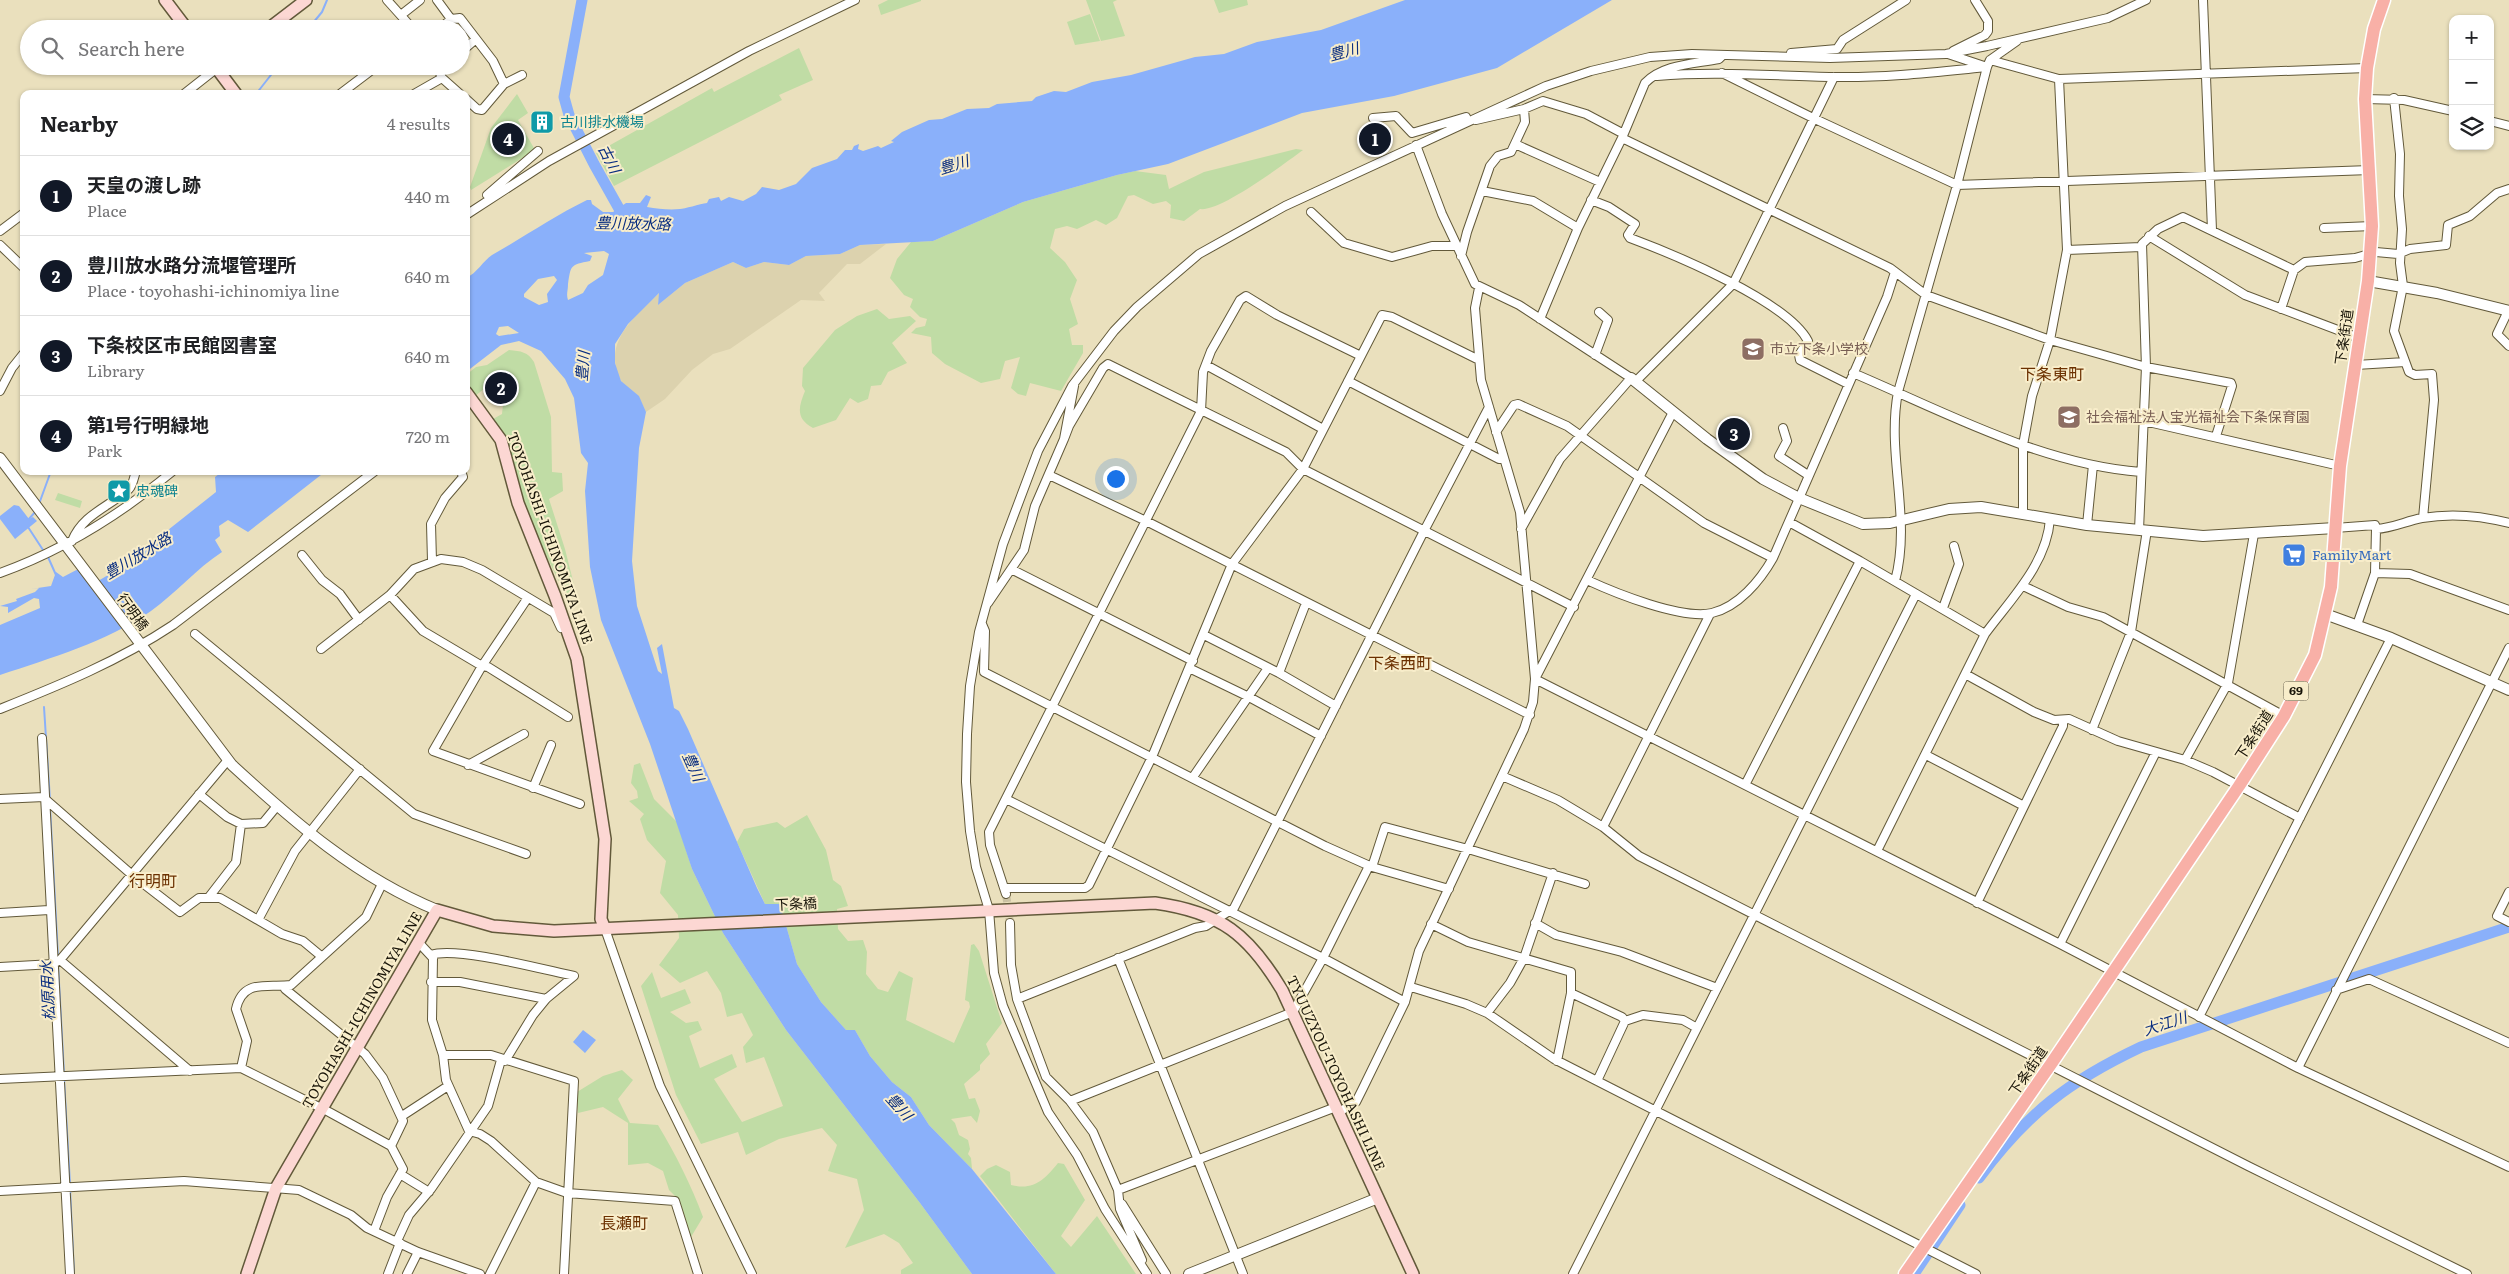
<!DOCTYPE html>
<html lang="en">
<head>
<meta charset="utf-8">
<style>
	body { margin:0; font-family:Literata,"Noto Sans JP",serif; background:#f2f2f2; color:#202124 }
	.controls { position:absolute; right:15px; top:15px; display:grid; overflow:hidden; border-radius:10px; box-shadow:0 1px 4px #0004 }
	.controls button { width:45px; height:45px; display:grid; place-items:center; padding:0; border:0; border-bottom:1px solid #e0e0e0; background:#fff; color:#202124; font:25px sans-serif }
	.you { position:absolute; left:1115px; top:478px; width:18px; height:18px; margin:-12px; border:4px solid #fff; border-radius:50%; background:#1a73e8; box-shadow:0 0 0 8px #1a73e833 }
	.badge { display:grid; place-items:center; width:32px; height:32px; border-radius:50%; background:#111827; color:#fff; font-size:16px; font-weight:700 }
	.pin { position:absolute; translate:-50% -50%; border:2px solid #fff; box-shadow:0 1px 5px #0006 }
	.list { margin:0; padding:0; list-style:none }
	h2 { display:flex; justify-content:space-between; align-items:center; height:65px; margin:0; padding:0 20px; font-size:21px }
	h2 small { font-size:16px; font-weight:400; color:#757577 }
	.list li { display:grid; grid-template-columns:32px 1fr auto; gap:15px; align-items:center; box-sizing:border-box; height:80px; padding:0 20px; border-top:1px solid #e0e0e0 }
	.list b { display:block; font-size:19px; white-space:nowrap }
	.list p { margin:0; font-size:16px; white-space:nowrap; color:#757577 }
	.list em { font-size:16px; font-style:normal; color:#757577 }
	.icon { flex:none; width:28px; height:28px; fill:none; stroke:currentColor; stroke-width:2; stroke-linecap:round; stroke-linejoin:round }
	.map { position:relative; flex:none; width:2509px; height:1274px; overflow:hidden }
	.search { position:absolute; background:#fff; box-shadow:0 1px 4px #0004; left:20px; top:20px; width:450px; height:55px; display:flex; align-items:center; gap:12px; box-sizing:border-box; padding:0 18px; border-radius:28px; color:#757577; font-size:19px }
	.panel { position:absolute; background:#fff; box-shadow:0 1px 4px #0004; left:20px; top:90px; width:450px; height:385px; border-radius:10px }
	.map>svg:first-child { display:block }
	.green { fill:#c0dca5 }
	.sand { fill:#dcd2ae }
	.water { fill:#8ab0fa; fill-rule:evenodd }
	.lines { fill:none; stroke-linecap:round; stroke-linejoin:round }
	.stream { stroke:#8ab0fa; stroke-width:2 }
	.river { stroke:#8ab0fa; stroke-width:11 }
	.minor-tunnel { stroke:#cac1a2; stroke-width:8; stroke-dasharray:8 4; stroke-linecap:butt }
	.minor-casing { stroke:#62593a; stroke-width:10 }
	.tertiary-casing { stroke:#62593a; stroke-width:12 }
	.secondary-casing { stroke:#62593a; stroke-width:14 }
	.primary-casing { stroke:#fff; stroke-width:15 }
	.minor { stroke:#fff; stroke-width:8 }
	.tertiary { stroke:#fff; stroke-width:10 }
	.secondary { stroke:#fcd7d3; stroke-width:11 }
	.primary { stroke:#f8b0a7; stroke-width:12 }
	.labels { text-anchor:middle; stroke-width:4; stroke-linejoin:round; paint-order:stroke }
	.shield { fill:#f8edca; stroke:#5b5542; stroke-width:1 }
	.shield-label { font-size:12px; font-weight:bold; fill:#181408 }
	.culture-label { font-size:14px; fill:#0d838f; stroke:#f8edca; text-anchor:start }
	.street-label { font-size:14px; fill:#181408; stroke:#f8edca }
	.education-label { font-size:14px; fill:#785e54; stroke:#f8edca; text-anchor:start }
	.shop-label { font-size:14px; fill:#366cbe; stroke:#f8edca; text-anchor:start }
	.water-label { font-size:15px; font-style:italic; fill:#092d80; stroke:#f8edca }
	.quarter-label { font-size:16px; fill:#6b3000; stroke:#f8edca }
</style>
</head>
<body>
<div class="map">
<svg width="2509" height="1274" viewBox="0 0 2509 1274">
	<rect width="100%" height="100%" fill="#eae0bd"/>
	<path class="green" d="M888,0H921V1L881,15L878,5Z
		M1086,0H1117L1113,2L1125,36L1101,41Z
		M1214,0H1247L1248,5L1219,13Z
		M1090,14L1100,41L1075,45L1067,22Z
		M799,48L813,80L779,95L782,100L614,186L596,153L712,88L714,92Z
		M517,94L528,113L518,120L535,150L471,190L470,187L491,128Z
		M1296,149L1303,150C1284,164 1220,212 1200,209L1184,221L1170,218L1171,205L1166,201L1153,204L1134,195L1128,196L1117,218L1106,225L1096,220L1077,229L1067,226L1055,229L1050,248L1065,262L1077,280L1070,299L1078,324L1069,329L1072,345H1083V353L1061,391L1030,383L1026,396L1018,394L1011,388L1020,357L1005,361L1000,379L981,383L945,364L932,353L931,337L911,333L916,328L925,326L927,319L920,317L910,307L913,299L904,295L890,278L897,259L911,242L933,241L1023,202L1117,175L1135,171L1166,175L1169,189L1204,172Z
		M877,309L889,319L910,316L916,321L892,343L907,363L888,372L881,385L871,386L868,399L858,403L850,398L836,420L813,428C796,419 798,408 805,391L802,386L803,368L835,330L857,316Z
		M509,350C521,351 528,352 534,362L551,417L552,472L562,473L563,491L549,499L565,549L576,593L566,596L546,555L530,528L500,430L493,419L502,414L503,405L518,391L503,374L475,396L466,386V375L476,367L487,365Z
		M58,493L82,501L80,508L55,500Z
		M640,763L654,799L677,822L692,869L723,933L786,1030L920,1203L972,1274H901V1270L913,1263L899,1243L884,1234L845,1248L864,1210L857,1179L828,1171L837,1145L822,1128L779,1139L746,1155L738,1132L701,1144L676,1095L641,986L652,972L661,998L685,989L691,1003L670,1012L686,1023L698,1021L702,1030L689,1036L700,1068L732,1054L737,1067L714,1079L742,1122L783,1106L764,1057L746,1063L743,1047L753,1035L742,1013L727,1017L721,993L707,971L680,983L659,965L679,938L678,915L660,893L666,861L647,840L640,819L644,814L629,801L638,798L637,791L631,783L634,765Z
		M807,815L826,850L833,880L841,886L848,906L837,909L838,929L848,941L863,940L867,952L866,974L878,989L888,992L899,971L913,978L906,1020L954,1043L970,1007L969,1002L965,1000L971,945L974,944L979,951L1002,1023L986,1044L990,1054L980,1065V1070L964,1084L969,1099L975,1098L980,1111L977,1123L971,1116L951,1119L955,1123L959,1135L968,1140L970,1149L968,1154L971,1158L972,1169L929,1125L911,1097L892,1082L870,1056L855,1030H846L821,1002L797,964L780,904H765L737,842L744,829L777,822L785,828Z
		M622,1070L633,1080L618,1099L630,1123L658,1125C676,1155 691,1185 703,1217L691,1237L677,1198L669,1190L663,1171L648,1163L628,1165V1123L603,1107L578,1113L577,1092L603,1076Z
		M1058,1163L1064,1164L1085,1200L1061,1236L1071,1247L1097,1216L1136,1274H1056L980,1176L987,1169L996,1165L1010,1172L1011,1185C1034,1191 1045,1179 1058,1163Z"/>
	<path class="sand" d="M886,244L860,264H847L819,293L825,301L801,300L730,349L713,354L692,370L665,399L646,412C643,407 641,399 637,395C632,389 624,386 620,379C602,341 636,316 660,292L658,305L685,283L733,262L746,268L764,262L789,265L806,256L840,254L860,245Z"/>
	<path class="water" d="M1405,0H1612L1497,68L1394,96L1302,113L1168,164L1117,175L1023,202L933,241L860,245L840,254L806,256L789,265L764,262L746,268L733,262L685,283L658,305L659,293L628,324L615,344V363L621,381L639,396L646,412L639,448L632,561L637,606L658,671L662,674L657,648L662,644L674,708L679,711L688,729L757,888L765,904H780L797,964L821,1002L846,1030H855L870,1056L892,1082L911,1097L929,1125L972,1169L1056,1274H972L920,1203L786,1030L723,933L692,869L650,744L601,620L590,567L585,491L588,463L581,453L574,398L565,379L541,351L519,341L501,345L466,372V278C477,273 483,261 492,255C524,237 554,216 587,200H591L592,204L603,212H613L626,203H640L646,195L651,197L647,207C658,209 670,210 680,209C684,209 700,204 707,203L709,199L719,197L721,201L729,197L743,201L756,194L762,187L779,190L796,184L812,168L837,159L845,150H852L854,146L859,144L858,149L863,151L878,146L881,148L894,142L891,141L902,132L929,120L942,119L967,109L989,108L997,104L1032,101L1036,97L1054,91L1066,92L1092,82L1131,75L1195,57L1224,54L1257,42L1321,30ZM604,251L609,254L603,275L588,285L583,293L568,300C566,294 568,291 568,284C571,265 570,265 590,261L592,256L584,253ZM554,276L557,280L547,294L548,302L539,305L524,297V294L538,279ZM508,326L519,333L499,336L496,334L499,327Z
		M223,471H326L248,532L228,520L219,526L220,536L215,540L222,552C196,569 176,593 151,611C106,642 51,658 0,675V625L40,608L39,599L34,598L8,613V607L0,606L17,601L16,599L35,592L39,588L31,589L51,586L56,572L63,577L84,566L98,581L120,568L216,492L215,477Z
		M14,505L19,506L29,519L33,517L37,521L15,539L0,519V516Z
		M583,1030L596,1040L585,1053L573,1042Z"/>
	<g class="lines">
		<path class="stream" d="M308,29L322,12L327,0
			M256,94L278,66
			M39,504L51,471
			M28,520L36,511
			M28,527L45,553
			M48,557L56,575
			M44,707L50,800
			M50,807L58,957
			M58,964L64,1074
			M64,1079L70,1184
			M70,1189L74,1274"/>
		<path class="river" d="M582,0L564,97L569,115L594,164L626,221
			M1979,1178C2027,1113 2069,1081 2141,1047L2509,927
			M1914,1274L1960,1205"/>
		<path class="minor-tunnel" d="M1006,894L1010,923"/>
		<g class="minor-casing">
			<path id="minor" d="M387,0L413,29
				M437,0L451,19
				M2203,0L2212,230
				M401,15L420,0
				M440,29L451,19L460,18L493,61L504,84
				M1953,51L1985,35L1988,31V21L1975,0
				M461,52L476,39
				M1791,53L1837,49L1843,40L1906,0
				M1948,54L1987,67
				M1722,56L1719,59C1695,64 1663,64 1645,83L1622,138L1890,268L1926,295L2050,340L2146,367L2231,383L2232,386L2216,436
				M1990,60L2059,79L2367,68
				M437,66L442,78L460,94
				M1722,73L1815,119L1957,185L2370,170
				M1657,76C1716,71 1775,76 1834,77C1885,78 1936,72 1987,67
				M184,94L217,68
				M340,94L377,66
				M414,94L442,78
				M2394,98L2400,154L2399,196L2402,229L2400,263L2403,286L2394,331L2409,372L2415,375L2432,374L2434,400L2423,518
				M466,99L477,109L482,110L504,84L522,75
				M2365,99L2404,100L2453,111
				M1373,118L1396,116L1412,133L1466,117
				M1476,120L1524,109L1543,101L1586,114L1622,133
				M2490,121L2509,126
				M1515,144L1600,182
				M1416,145L1442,214L1475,284L1519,305L1631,378L1560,459L1521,529
				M1482,191L1533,201L1578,228
				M487,195L538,151
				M1591,200L1609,207L1635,224L1628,235L1630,238C1673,254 1787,301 1808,341L1799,355L1800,360L1848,384
				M1311,212L1344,243L1392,257L1432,246H1457
				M466,215L549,161L749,51L855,0
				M2324,228L2372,226
				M0,231L24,213
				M2149,236L2245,295L2359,338
				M0,245L24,268
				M2067,250L2141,247
				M1461,256L1467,232L1490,166L1498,156L1511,152L1525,122L1524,109
				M2294,270L2305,262L2355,258L2376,252L2398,254L2410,249L2446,245L2448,225L2470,216L2497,193L2509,189
				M1479,288L1475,308L1481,380L1520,512L1535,679L2060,944L2298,1068L2509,1167
				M2508,311L2497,334L2509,346
				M1540,319L1578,228L1622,138
				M1595,355L1608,320L1599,312
				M1206,365L1323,429
				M2356,365L2405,362
				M1853,373C1945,412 2040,464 2141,472
				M1348,381L1499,459H1504
				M1635,382L1733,284L1834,77
				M0,391L12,368L24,353
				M2144,421L2340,466
				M1783,428L1787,441L1779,456L1808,475
				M1496,432L1514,405L1518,404L1567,426L1704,523L1773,558
				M1064,439L1069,426L1103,368L1108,364L1286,452L1303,469L1574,607
				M1049,475L1146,521L1530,715
				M2023,513V445L2032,396L2050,340L2067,250L2059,79
				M1789,522L1860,561L1985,634L1877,851
				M2087,525L2093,465
				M2335,528L2375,525L2376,529C2393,528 2406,521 2422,518C2451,513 2482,516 2509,523
				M2139,530L2146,367L2142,244L2158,229L2183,217L2294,270L2281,309
				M72,541C83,514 109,507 129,489C133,485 134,477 136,471
				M302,555L322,580L340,594L359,620
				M432,561L431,524L445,498L463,477L461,471
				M1011,569L1193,661
				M0,573C64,550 121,514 173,471
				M2375,573L2376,529
				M1587,580C1615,593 1682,620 1712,613C1738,607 1760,581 1773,558L1887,297L1895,272
				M1895,581C1912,519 1886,455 1898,392L1957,185L1987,67L1990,60L2017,41
				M2023,586L2068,607L2103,617L2284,716
				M390,595L423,631L482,666L488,667L568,717
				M527,599L482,666L433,751L580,804
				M988,603L1024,550L1035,506L1064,439L1074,386
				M1943,608L1959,564L1954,546
				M982,624L985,631L984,672L1325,846L1372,867L1449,889
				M2357,625L2375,573L2410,574L2509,610
				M195,634L414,814L526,854
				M1985,634C2010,600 2047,564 2050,519
				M1204,635L1279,673L1336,706
				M321,649L390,595L414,569L441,559L463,562L482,570L554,613L561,628
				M1189,668L1249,697L1321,736
				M1279,673L1306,603
				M1967,675L2034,712L2054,720L2069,719L2118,741L2185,760L2213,772L2300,818
				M0,709C60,685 119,661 173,625L375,471
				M2092,730L2131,632L2147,530
				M42,738L70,1274
				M1926,755L2024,806
				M2185,760L2228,683L2254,534
				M468,765L524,734
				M1502,776L1558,800L1603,827L1639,856L2248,1166L2467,1274
				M1193,777L1268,668
				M1745,785L1860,561
				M533,788L551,745
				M199,794L227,817L241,824L263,823L277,806
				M44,798L131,874L180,912L199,898H220L282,934L303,941L321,956
				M0,799L44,797
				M1006,799L1323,958L1405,1002
				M1603,827L1710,614
				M1372,867L1385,827L1468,849L1585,884
				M1005,888H1085L1089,885L1152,757L1232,564L1303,469L1382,315L1392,317L1479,360
				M2509,892L2497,916L2509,922
				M1006,894L990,845L989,832L1201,411L1203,372L1211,351L1240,300L1246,296L1277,315L1361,356
				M209,897L236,862L241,824
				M1977,903L2063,726V721
				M0,913L49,910
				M258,920L295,851L360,769
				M1010,923L1011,965L1017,999
				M1535,923L1556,935L1622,952L1717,988
				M1431,924L1468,942L1571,972V993L1557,1061
				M605,929L660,1086L752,1274
				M420,944L433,958L432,1020L443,1055L446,1080L469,1131L480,1134L491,1141L536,1182L567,1193L675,1201L698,1274
				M2060,944L2156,752
				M431,955C456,946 545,970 574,976L546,999L533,1015L505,1061
				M1118,958L1243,1274
				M60,960L190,1071
				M0,967L53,964L60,960L228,760
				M431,982H460L546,999
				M285,986V989L365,1054L383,1078L403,1121L391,1146
				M1411,987L1466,1004L1487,1013L1554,1059L1976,1274
				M2336,990L2369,979L2509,1043
				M1571,993L1622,1017L1625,1021L1643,1015L1683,1020L1697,1028
				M1487,1013L1510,983L1524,958L1553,873
				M2199,1017L2391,638
				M443,1055H491L574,1081L564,1274
				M241,1068L247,1041L236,1009C243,978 268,988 291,985L366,917L382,884
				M2298,1068L2509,648
				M0,1079L241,1068L329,1112L391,1146L403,1169L387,1197L374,1231
				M1597,1081L1625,1021
				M1070,1101L1293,1012L1323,958L1369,866
				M1339,1112L1356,1102L1363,1088L1405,1002L1419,951L1524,729L1533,702L1535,679L1673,412
				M402,1116L448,1086
				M400,1174L429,1192
				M1118,1190L1093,1132L1070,1101L1046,1077L1017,999L1195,928L1206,926L1234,908L1424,531L1489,407
				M0,1191L184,1181L299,1190L351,1215L367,1228L418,1252L480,1274
				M1122,1204L1166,1274
				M397,1241L409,1215L431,1189L488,1106L501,1060
				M1142,1260L1120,1209L1118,1190L1336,1107
				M388,1274L400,1243
				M407,1274L418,1252
				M490,1274L536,1182
				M1147,1274L1105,1209L1077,1155L1048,1112L1003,1006L994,973L989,910L976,867L970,831L966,782L967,734L970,686L979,632L1003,544L1038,451L1072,386L1114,331L1137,307L1199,254L1285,206L1546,86L1591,71L1650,57L1692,54L1830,58L1946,54L1987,46L2108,18L2146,0
				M1573,1274L1916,594"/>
		</g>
		<g class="tertiary-casing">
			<path id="tertiary" d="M2368,281L2437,293L2509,311
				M1631,378L1707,439L1763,479L1799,498L1863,524L1890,523L1949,509L1981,507L2087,525L2203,536L2335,528
				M0,458L232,765C294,822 358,878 437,910
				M2325,614L2391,638L2509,690
				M1189,1274L1378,1198"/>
		</g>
		<g class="secondary-casing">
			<path id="secondary" d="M165,0L187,29
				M268,29L306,0
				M215,66L236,94
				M466,392L501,440L518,503L555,596L577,659L605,839L601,919L605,929
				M247,1274L276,1188L437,910L493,926L554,931L1155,903C1221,912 1249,935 1282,990L1413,1274"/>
		</g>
		<g class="primary-casing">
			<path id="primary" d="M1905,1274L2051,1064L2239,786L2284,716L2315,655L2331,587L2340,466L2368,281L2372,226L2365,99L2367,68L2374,29L2384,0"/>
		</g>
		<use href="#minor" class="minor"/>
		<use href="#tertiary" class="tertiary"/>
		<use href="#secondary" class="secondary"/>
		<use href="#primary" class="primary"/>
	</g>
	<defs>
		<g id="building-square" transform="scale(1.25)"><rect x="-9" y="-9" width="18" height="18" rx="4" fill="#0f9aa8" stroke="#f8edca"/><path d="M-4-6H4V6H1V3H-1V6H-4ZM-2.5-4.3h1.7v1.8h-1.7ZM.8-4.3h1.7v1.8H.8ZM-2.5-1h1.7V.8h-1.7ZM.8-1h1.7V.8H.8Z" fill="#fff"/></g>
		<g id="school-square" transform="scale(1.25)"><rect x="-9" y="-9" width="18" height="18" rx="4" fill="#8d6e63" stroke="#f8edca"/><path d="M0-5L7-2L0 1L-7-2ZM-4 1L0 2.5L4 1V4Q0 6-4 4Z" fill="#fff"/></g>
		<g id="sight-square" transform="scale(1.25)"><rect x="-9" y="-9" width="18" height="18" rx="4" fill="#0f9aa8" stroke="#f8edca"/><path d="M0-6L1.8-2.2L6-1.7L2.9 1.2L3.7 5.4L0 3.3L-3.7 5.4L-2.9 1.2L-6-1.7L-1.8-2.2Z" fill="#fff"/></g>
		<g id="supermarket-square" transform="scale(1.25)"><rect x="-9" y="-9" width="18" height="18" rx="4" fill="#3f7fe0" stroke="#f8edca"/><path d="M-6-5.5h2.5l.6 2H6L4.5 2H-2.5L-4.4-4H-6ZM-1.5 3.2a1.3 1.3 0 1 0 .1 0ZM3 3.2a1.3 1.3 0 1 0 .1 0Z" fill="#fff"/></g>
	</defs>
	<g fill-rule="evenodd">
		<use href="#building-square" x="542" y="122"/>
		<use href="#school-square" x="1753" y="349"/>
		<use href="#school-square" x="2069" y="417"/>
		<use href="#sight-square" x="119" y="491"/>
		<use href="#supermarket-square" x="2294" y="555"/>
	</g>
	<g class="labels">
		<rect class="shield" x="2283.5" y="681.5" width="25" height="19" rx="4"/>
		<g class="shield-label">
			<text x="2296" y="695">69</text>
		</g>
		<g class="culture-label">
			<text x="560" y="127">古川排水機場</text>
			<text x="136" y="496">忠魂碑</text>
		</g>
		<g class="street-label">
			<text transform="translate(2344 337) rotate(-82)" y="5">下条街道</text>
			<text transform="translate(550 538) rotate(70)" y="5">TOYOHASHI-ICHINOMIYA LINE</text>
			<text transform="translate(133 612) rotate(54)" y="5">行明橋</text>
			<text transform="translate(2254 735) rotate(-57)" y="5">下条街道</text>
			<text transform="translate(796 904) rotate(-3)" y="5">下条橋</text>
			<text transform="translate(362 1010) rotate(-60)" y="5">TOYOHASHI-ICHINOMIYA LINE</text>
			<text transform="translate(2028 1071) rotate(-56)" y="5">下条街道</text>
			<text transform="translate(1336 1073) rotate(65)" y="5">TYUUZYOU-TOYOHASHI LINE</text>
		</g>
		<g class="education-label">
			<text x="1770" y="354">市立下条小学校</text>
			<text x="2086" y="422">社会福祉法人宝光福祉会下条保育園</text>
		</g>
		<g class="shop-label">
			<text x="2312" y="560">FamilyMart</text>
		</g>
		<g class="water-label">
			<text transform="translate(1344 52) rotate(-15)" y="5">豊川</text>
			<text transform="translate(609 159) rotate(63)" y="5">古川</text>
			<text transform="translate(954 165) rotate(-17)" y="5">豊川</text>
			<text transform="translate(633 224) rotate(1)" y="5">豊川放水路</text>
			<text transform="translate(583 366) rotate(-85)" y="5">豊川</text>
			<text transform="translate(138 556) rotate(-31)" y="5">豊川放水路</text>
			<text transform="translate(693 767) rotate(66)" y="5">豊川</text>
			<text transform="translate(48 991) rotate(-93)" y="5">松原用水</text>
			<text transform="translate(2165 1024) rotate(-18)" y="5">大江川</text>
			<text transform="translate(899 1107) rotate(48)" y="5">豊川</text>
		</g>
		<g class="quarter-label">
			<text x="2052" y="380">下条東町</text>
			<text x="1400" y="669">下条西町</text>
			<text x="153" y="887">行明町</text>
			<text x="624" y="1229">長瀬町</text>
		</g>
	</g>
</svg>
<div class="controls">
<button>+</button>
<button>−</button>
<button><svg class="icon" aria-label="layers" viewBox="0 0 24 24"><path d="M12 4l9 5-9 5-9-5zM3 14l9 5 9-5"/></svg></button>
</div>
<div class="you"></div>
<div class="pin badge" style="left:1375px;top:139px">1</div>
<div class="pin badge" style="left:501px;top:388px">2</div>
<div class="pin badge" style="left:1734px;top:434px">3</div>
<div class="pin badge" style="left:508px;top:139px">4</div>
<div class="search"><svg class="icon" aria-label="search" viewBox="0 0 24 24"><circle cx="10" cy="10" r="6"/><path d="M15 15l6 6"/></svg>Search here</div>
<section class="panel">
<h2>Nearby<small>4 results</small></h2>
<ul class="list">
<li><span class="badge">1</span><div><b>天皇の渡し跡</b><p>Place</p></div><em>440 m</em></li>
<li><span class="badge">2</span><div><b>豊川放水路分流堰管理所</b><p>Place · toyohashi-ichinomiya line</p></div><em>640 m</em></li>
<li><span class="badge">3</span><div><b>下条校区市民館図書室</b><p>Library</p></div><em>640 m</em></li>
<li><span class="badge">4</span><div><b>第1号行明緑地</b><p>Park</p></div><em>720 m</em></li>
</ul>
</section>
</div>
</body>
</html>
